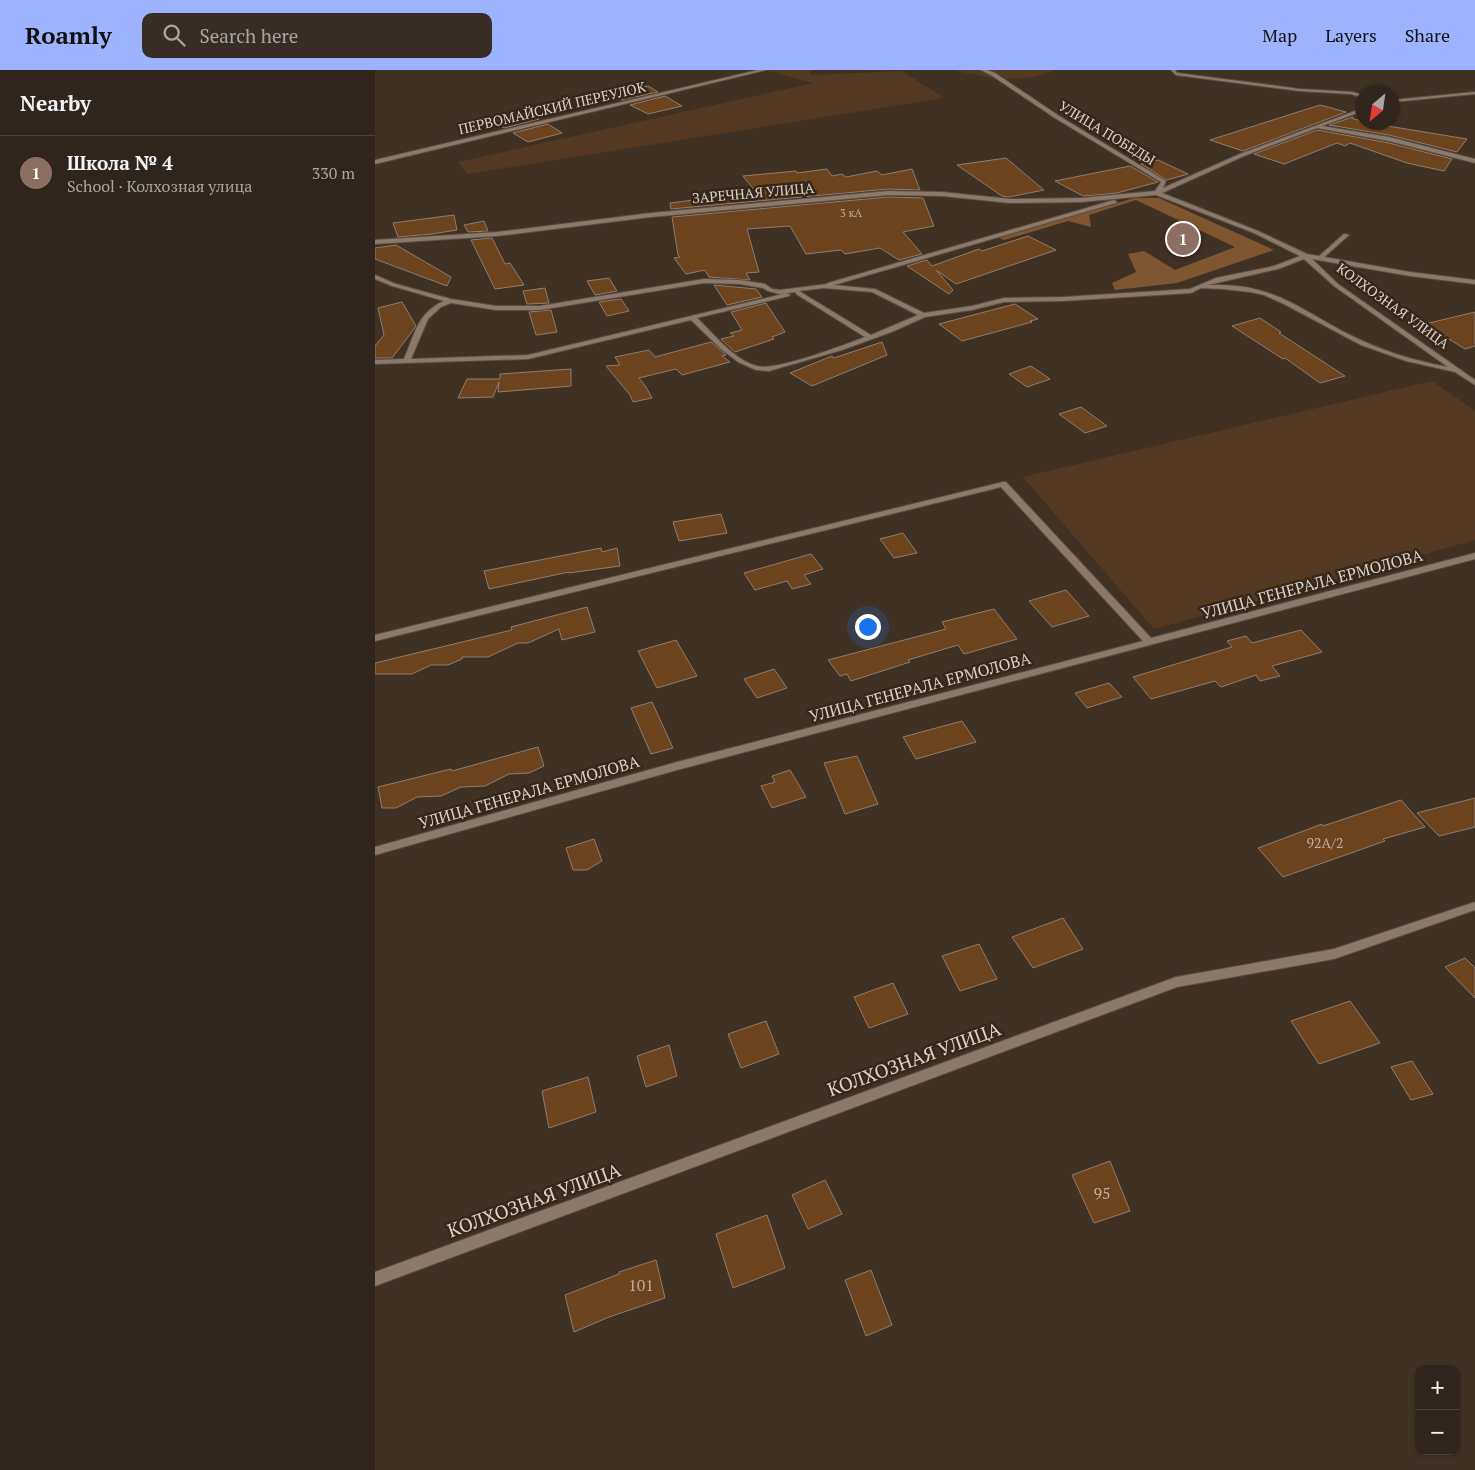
<!DOCTYPE html>
<html lang="en">
<head>
<meta charset="utf-8">
<style>
	body { margin:0; font-family:"PT Serif",serif; background:#382d25; color:#f1f3f6 }
	.controls { position:absolute; right:15px; bottom:15px; display:grid; overflow:hidden; border-radius:10px; box-shadow:0 1px 4px #0004 }
	.controls button { width:45px; height:45px; display:grid; place-items:center; padding:0; border:0; border-bottom:1px solid #4b423b; background:#30251c; color:#f1f3f6; font:25px sans-serif }
	.compass { position:absolute; left:980px; top:15px; width:45px; height:45px; border-radius:50%; background:#30251c; box-shadow:0 1px 4px #0004; rotate:209deg }
	.you { position:absolute; left:492px; top:556px; width:18px; height:18px; margin:-12px; border:4px solid #fff; border-radius:50%; background:#1a73e8; box-shadow:0 0 0 8px #1a73e833 }
	.badge { display:grid; place-items:center; width:32px; height:32px; border-radius:50%; background:#9eb3fd; color:#fff; font-size:16px; font-weight:700 }
	.pin { position:absolute; translate:-50% -50%; border:2px solid #fff; box-shadow:0 1px 5px #0006 }
	.list { margin:0; padding:0; list-style:none }
	h2 { display:flex; justify-content:space-between; align-items:center; height:65px; margin:0; padding:0 20px; font-size:21px }
	h2 small { font-size:16px; font-weight:400; color:#a8a5a3 }
	.list li { display:grid; grid-template-columns:32px 1fr auto; gap:15px; align-items:center; box-sizing:border-box; height:75px; padding:0 20px; border-top:1px solid #4b423b }
	.list b { display:block; font-size:19px; white-space:nowrap }
	.list p { margin:0; font-size:16px; white-space:nowrap; color:#a8a5a3 }
	.list em { font-size:16px; font-style:normal; color:#a8a5a3 }
	.icon { flex:none; width:28px; height:28px; fill:none; stroke:currentColor; stroke-width:2; stroke-linecap:round; stroke-linejoin:round }
	.map { position:relative; flex:none; width:1100px; height:1400px; overflow:hidden }
	header { display:flex; align-items:center; gap:30px; box-sizing:border-box; height:70px; padding:0 25px; background:#9eb3fd; color:#111 }
	header strong { font-size:24px }
	nav { display:flex; gap:28px; margin-inline-start:auto; font-size:18px }
	.search { width:350px; height:45px; background:#382d25; display:flex; align-items:center; gap:12px; box-sizing:border-box; padding:0 18px; border-radius:10px; color:#a8a5a3; font-size:19px }
	main { display:flex }
	aside { flex:1; background:#30251c }
	.map>svg:first-child { display:block }
	.green { fill:#543a23 }
	.forest { fill:#805630 }
	.building { fill:#6c431c; stroke:#8e7d6e }
	.lines { fill:none; stroke-linecap:round; stroke-linejoin:round }
	.service-casing { stroke:#5a4d42; stroke-width:2 }
	.minor-casing { stroke:#5a4d42; stroke-width:2 }
	.service { fill:#8b796b; fill-rule:evenodd }
	.minor { fill:#8b796b; fill-rule:evenodd }
	.labels { text-anchor:middle; stroke-width:5; stroke-linejoin:round; paint-order:stroke }
	.far-number-label { font-size:11px; fill:#c0ae9e }
	.far-street-label { font-size:14px; fill:#dcd2ca; stroke:#36271b }
	.number-label { font-size:14px; fill:#c0ae9e }
	.street-label { font-size:16px; fill:#dcd2ca; stroke:#36271b }
	.near-number-label { font-size:16px; fill:#c0ae9e }
	.near-street-label { font-size:19px; fill:#dcd2ca; stroke:#36271b }
</style>
</head>
<body>
<header>
<strong>Roamly</strong>
<div class="search"><svg class="icon" aria-label="search" viewBox="0 0 24 24"><circle cx="10" cy="10" r="6"/><path d="M15 15l6 6"/></svg>Search here</div>
<nav><a>Map</a><a>Layers</a><a>Share</a></nav>
</header>
<main>
<aside>
<h2>Nearby<small></small></h2>
<ul class="list">
<li><span class="badge" style="background:#8d6e63">1</span><div><b>Школа № 4</b><p>School · Колхозная улица</p></div><em>330 m</em></li>
</ul>
</aside>
<div class="map">
<svg width="1100" height="1400" viewBox="0 0 1100 1400">
	<rect width="100%" height="100%" fill="#403125"/>
	<path class="green" d="M389,0H436L435,5L527,1L569,28L92,104L83,92L438,13Z
		M579,0H679C650,15 610,8 579,0Z
		M1057,311L1100,341V470L779,559L648,407Z"/>
	<path class="forest" d="M759,128H784L899,180L802,213L740,220L737,213L761,202L753,184L769,181L800,200L860,177L761,130L714,145L716,157L693,151L629,170L624,168Z"/>
	<path class="building" d="M273,16L283,22L246,30L233,23Z
		M290,26L307,36L273,44L255,35Z
		M945,35L971,42L868,81L835,70Z
		M150,41L164,49L129,58L115,49Z
		M978,47V49L988,51V52L1092,69L1082,82L1014,65L954,55Z
		M173,54L187,63L153,72L138,63Z
		M942,60L1014,73L1077,89L1069,101L1032,93L975,73L970,76L962,73L909,94L879,84Z
		M631,88L669,120L634,127L627,126L582,95Z
		M783,90L813,104L792,110L766,94Z
		M755,96L783,112L742,123L708,126L680,111Z
		M452,99L457,106L467,104L471,107L502,101L507,105L537,99L545,120L513,119L296,139L295,133L381,122L368,106L421,101L422,103Z
		M513,127L548,128L559,156L528,162L547,184L524,190L505,178L470,184L466,180L431,184L415,156L372,159L384,202L371,203L375,210L334,207L330,200L311,204L299,188L305,187L303,185L297,147Z
		M79,145L82,160L57,164L23,167L18,153Z
		M109,151L113,161L93,162L89,155Z
		M653,166L681,180L581,214L561,200L578,220L574,224L532,196L552,190L557,196L604,179L607,181Z
		M117,168L130,194L135,193L149,215L120,219L96,170Z
		M21,175L76,207L72,216L0,189V178Z
		M234,208L242,221L220,225L212,211Z
		M339,215L381,219L387,227L352,235Z
		M170,218L174,233L152,234L148,221Z
		M246,229L254,241L232,246L224,232Z
		M27,232L41,256L39,259L17,288H0V276L9,265L3,238Z
		M391,233L410,262L397,267L399,269L360,282L346,269L359,266L355,263L367,260L356,242Z
		M640,234L663,249L655,251L657,252L587,271L564,254Z
		M176,240L182,262L161,265L154,242Z
		M1100,242V276L1090,279L1050,254Z
		M885,248L906,262L904,263L970,306L945,313L910,288L908,289L857,256Z
		M336,272L351,285L347,286L355,292L307,305L301,299L264,308L271,317L277,328L258,332L255,325L231,296L245,295L240,287L274,280L280,287Z
		M507,272L512,285L437,316L415,303L457,286L459,288Z
		M656,296L675,309L652,317L634,304Z
		M196,299V316L123,322L124,312L118,327L83,328L92,309H125V304Z
		M706,337L732,356L710,363L684,344Z
		M346,444L352,463L304,471L298,452Z
		M528,463L542,483L519,488L505,469Z
		M226,478L227,482L242,478L245,496L194,503V502L114,519L109,501Z
		M436,484L448,499L429,505L436,514L417,519L412,511L380,520L369,503Z
		M691,520L714,546L677,557L654,531Z
		M212,537L220,562L187,570L184,559L153,573H143L113,587H87V589L73,595H56L37,604H0V593L137,560L136,557Z
		M619,539L642,569L589,584L583,575L533,590L535,592L476,611L472,604L465,606L453,590L571,559L567,552Z
		M926,560L947,582L897,596L905,606L885,611L881,605L846,617L840,611L776,629L758,607L857,577L852,571L871,566L877,573Z
		M301,570L322,606L282,618L263,581Z
		M399,599L412,618L382,628L369,609Z
		M734,613L747,627L712,638L700,623Z
		M277,632L298,678L276,684L256,638Z
		M587,651L601,672L541,689L528,667Z
		M163,677L169,696L154,703L134,704L110,716L86,717L66,726L42,727L21,738H7L3,717L76,699L77,701Z
		M482,686L503,734L470,744L449,693Z
		M415,700L431,727L397,738L386,716L400,712L397,706Z
		M1100,728V757L1064,766L1042,743Z
		M1026,730L1050,757L1008,769L1010,771L908,807L883,778L947,754L948,756Z
		M219,769L227,791L212,800H198L191,778Z
		M688,848L708,879L658,898L637,867Z
		M604,874L622,909L585,921L567,886Z
		M1090,888L1100,898V928L1070,897Z
		M518,913L533,944L494,958L479,927Z
		M975,931L1005,973L944,994L916,951Z
		M391,951L404,984L366,998L353,964Z
		M294,975L302,1006L271,1017L262,986Z
		M1037,991L1058,1024L1036,1030L1016,997Z
		M213,1007L221,1042L174,1058L167,1021Z
		M735,1091L755,1141L719,1153L697,1105Z
		M450,1110L467,1144L433,1159L417,1125Z
		M392,1145L410,1198L358,1218L341,1164Z
		M281,1190L290,1228L234,1247L199,1262L190,1225L244,1204V1202Z
		M496,1200L517,1255L491,1266L470,1210Z"/>
	<g class="lines">
		<g class="service-casing">
			<path id="service" d="M969,164L974,165L947,189H943V187Z"/>
		</g>
		<g class="minor-casing">
			<path id="minor" d="M383,0H391L0,94V90Z
				M606,0H612L620,3L684,46L791,111L788,118L865,84L988,38V41L947,56L1014,67L1100,89V93L1014,71L942,58L869,86L787,123L883,161L932,184L1035,202L1100,210V214L1035,206L937,189L963,214L1100,310V315L1080,302L1031,291L986,275L909,234L889,225L875,222L848,219L826,218L816,223L688,231L629,232L597,240L550,247L519,261L467,280L394,301L381,300L363,292L346,279L316,250L153,289L0,294V290L29,289C40,264 42,243 69,231L17,216L0,209V205L21,214L76,229L121,236H165L329,209L364,210L390,214L397,219L405,220L452,214L453,213L739,130L742,132L741,133L459,215L500,219L549,243L597,236L629,228L688,227L815,219L841,208L899,196L925,186L879,163L781,125L706,132L635,133L567,126L513,125L276,147L122,166L0,174V170L122,162L276,143L513,121L567,122L635,129L706,128L780,121L786,112L680,48L616,5ZM929,189L959,216L1073,297C1039,291 1005,280 975,265C944,250 916,228 883,220C867,215 850,215 833,215L903,199ZM329,213L364,214L388,218L393,221L405,224L421,222V224L490,267C469,275 402,301 382,296C360,291 338,263 322,248L414,226L415,225L412,223L153,285L36,289L53,249L66,237L76,233L121,240H165ZM449,218L497,222L543,245L496,265L424,221Z
				M796,0H800L802,3L925,19L977,22L988,25V28L976,24L925,21L801,5Z
				M1100,22V24L1018,32V30Z
				M628,412H631L776,568L1100,483V489L302,700L0,785V777L302,692L768,571L626,417L0,571V565Z
				M1100,832V840L959,889L802,917L0,1216V1202L801,907L959,879Z"/>
		</g>
		<use href="#service" class="service"/>
		<use href="#minor" class="minor"/>
	</g>
	<g class="labels">
		<g class="far-number-label">
			<text x="476" y="147">3 кА</text>
		</g>
		<g class="far-street-label">
			<text transform="translate(177 38) rotate(-13)" y="5">ПЕРВОМАЙСКИЙ ПЕРЕУЛОК</text>
			<text transform="translate(732 63) rotate(31)" y="5">УЛИЦА ПОБЕДЫ</text>
			<text transform="translate(378 123) rotate(-5)" y="5">ЗАРЕЧНАЯ УЛИЦА</text>
			<text transform="translate(1018 236) rotate(36)" y="5">КОЛХОЗНАЯ УЛИЦА</text>
		</g>
		<g class="number-label">
			<text x="950" y="778">92А/2</text>
		</g>
		<g class="street-label">
			<text transform="translate(937 514) rotate(-15)" y="6">УЛИЦА ГЕНЕРАЛА ЕРМОЛОВА</text>
			<text transform="translate(545 617) rotate(-15)" y="6">УЛИЦА ГЕНЕРАЛА ЕРМОЛОВА</text>
			<text transform="translate(154 722) rotate(-16)" y="6">УЛИЦА ГЕНЕРАЛА ЕРМОЛОВА</text>
		</g>
		<g class="near-number-label">
			<text x="727" y="1129">95</text>
			<text x="266" y="1221">101</text>
		</g>
		<g class="near-street-label">
			<text transform="translate(539 989) rotate(-20)" y="7">КОЛХОЗНАЯ УЛИЦА</text>
			<text transform="translate(159 1130) rotate(-20)" y="7">КОЛХОЗНАЯ УЛИЦА</text>
		</g>
	</g>
</svg>
<div class="controls">
<button>+</button>
<button>−</button>
</div>
<svg class="compass" viewBox="-18 -18 36 36"><path d="M0-13l5 13h-10z" fill="#e53935"/><path d="M0 13l5-13h-10z" fill="#a8a5a3"/></svg>
<div class="you"></div>
<div class="pin badge" style="left:808px;top:169px;background:#8d6e63">1</div>
</div>
</main>
</body>
</html>
